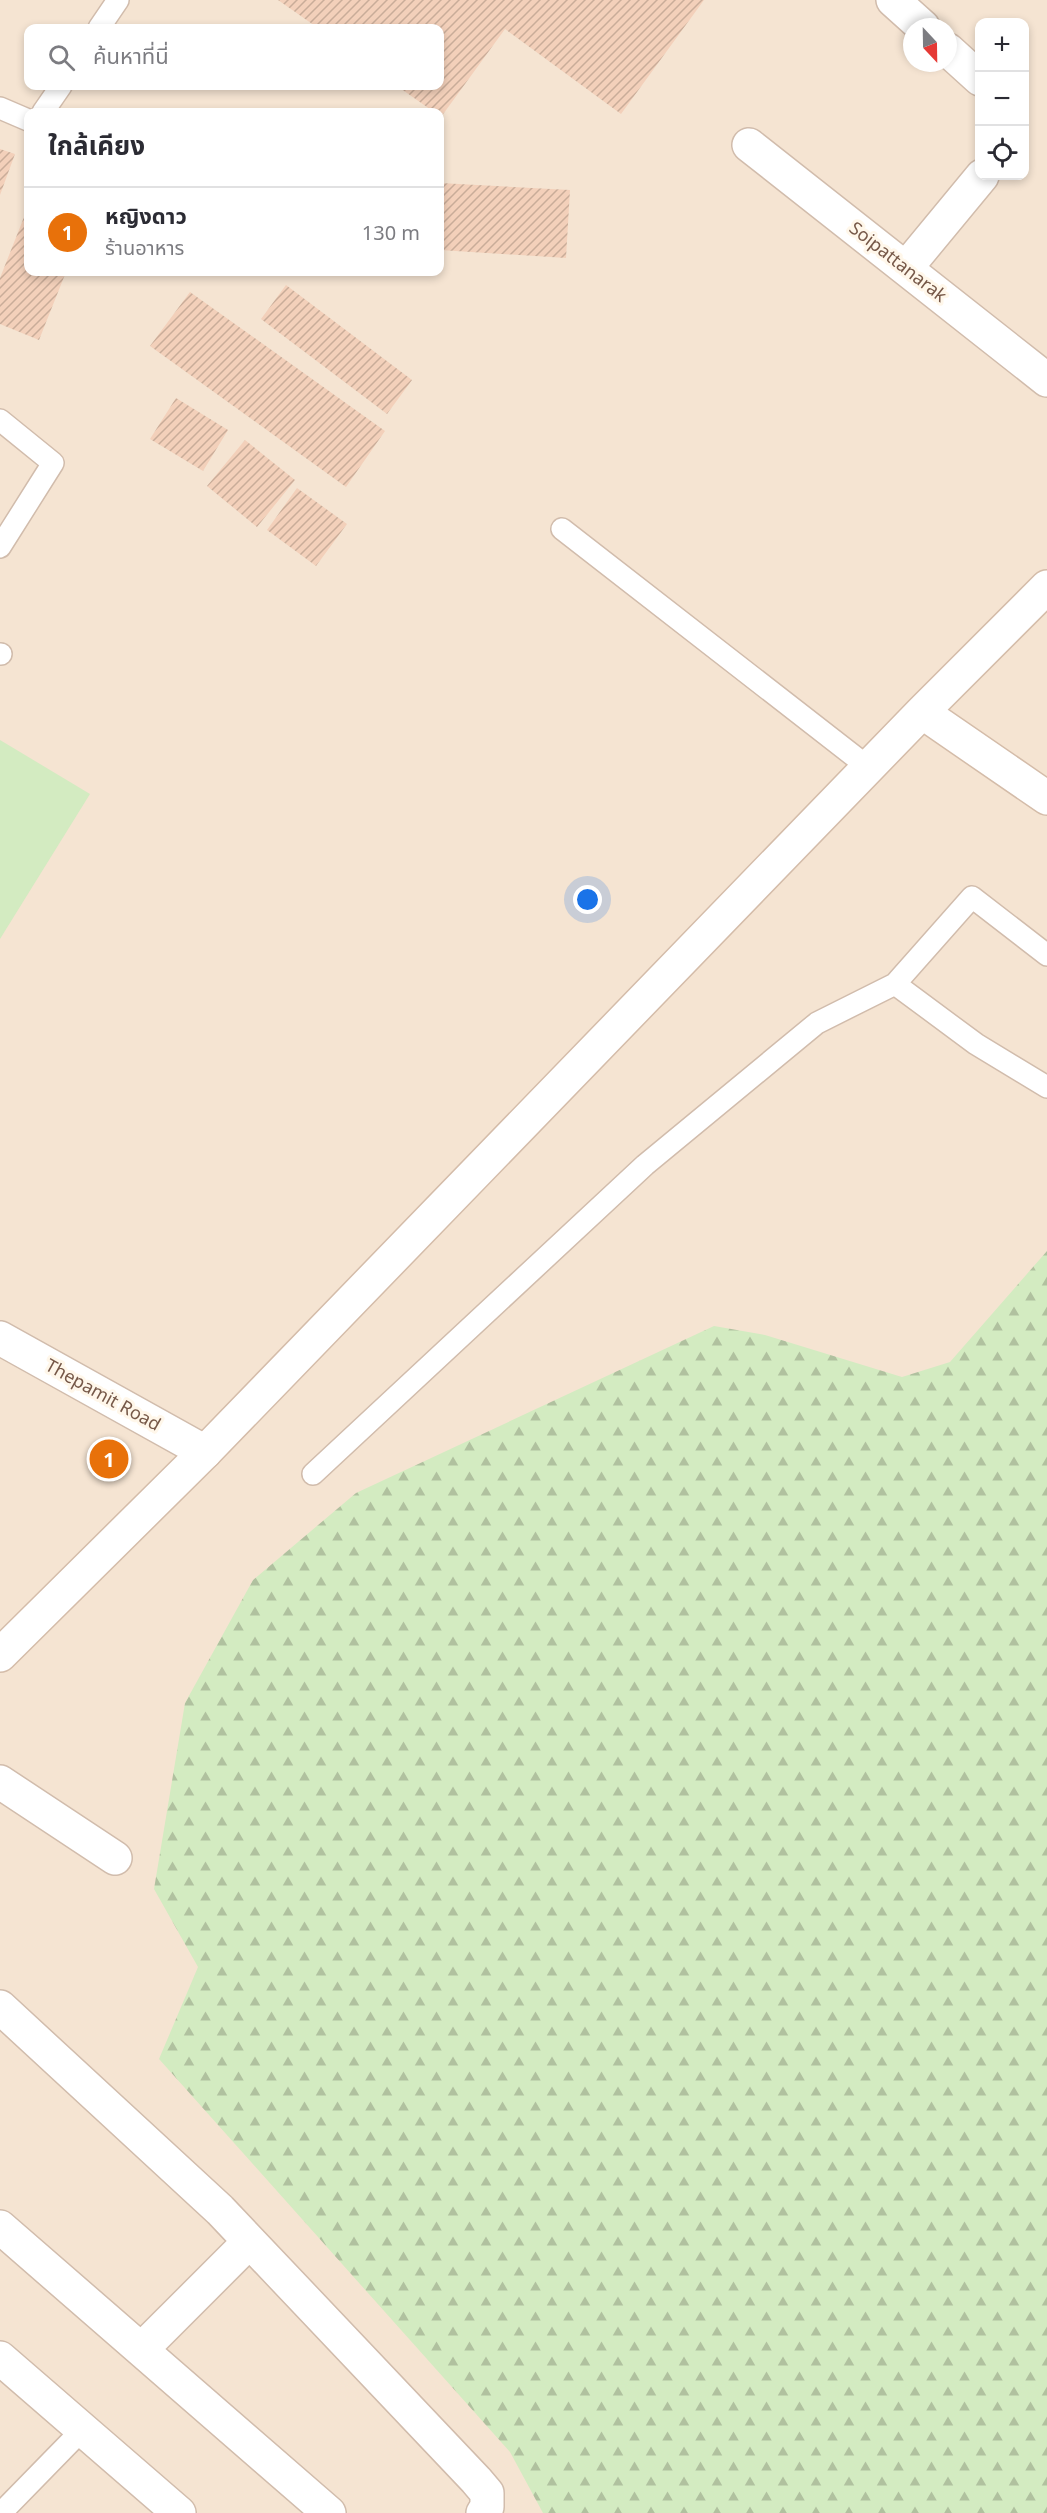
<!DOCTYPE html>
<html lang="th">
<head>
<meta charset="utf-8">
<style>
	body { margin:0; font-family:"Noto Sans","Noto Sans Thai",sans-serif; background:#f7f7f7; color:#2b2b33 }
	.controls { position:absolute; right:18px; top:18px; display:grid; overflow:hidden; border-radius:12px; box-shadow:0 3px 9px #0003 }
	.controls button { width:54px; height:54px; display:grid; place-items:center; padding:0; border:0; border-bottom:2px solid #e1e1e2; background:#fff; color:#2b2b33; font:30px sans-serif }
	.compass { position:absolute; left:903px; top:18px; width:54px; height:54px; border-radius:50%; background:#fff; box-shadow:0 3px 9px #0003; rotate:158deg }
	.you { position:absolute; left:588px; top:900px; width:21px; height:21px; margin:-15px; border:4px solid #fff; border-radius:50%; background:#1a73e8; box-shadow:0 0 0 9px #1a73e833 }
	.badge { display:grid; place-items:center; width:39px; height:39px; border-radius:50%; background:#d93025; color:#fff; font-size:20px; font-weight:700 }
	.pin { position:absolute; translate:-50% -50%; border:3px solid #fff; box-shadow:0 2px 6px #0006 }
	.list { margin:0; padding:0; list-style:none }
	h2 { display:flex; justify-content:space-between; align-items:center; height:78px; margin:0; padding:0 24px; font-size:26px }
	h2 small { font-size:20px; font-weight:400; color:#7c7c81 }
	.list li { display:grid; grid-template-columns:39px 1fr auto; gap:18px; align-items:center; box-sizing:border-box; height:90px; padding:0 24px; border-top:2px solid #e1e1e2 }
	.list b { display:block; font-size:22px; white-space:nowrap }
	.list p { margin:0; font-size:20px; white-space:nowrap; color:#7c7c81 }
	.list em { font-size:20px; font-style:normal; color:#7c7c81 }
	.icon { flex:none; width:33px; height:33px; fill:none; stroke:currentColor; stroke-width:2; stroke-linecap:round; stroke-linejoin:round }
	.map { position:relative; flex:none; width:1047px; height:2513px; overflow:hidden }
	.search { position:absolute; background:#fff; box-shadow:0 3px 9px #0003; left:24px; top:24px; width:420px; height:66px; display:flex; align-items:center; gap:15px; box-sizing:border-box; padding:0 21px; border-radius:12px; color:#7c7c81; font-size:22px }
	.panel { position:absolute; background:#fff; box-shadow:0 3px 9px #0003; left:24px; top:108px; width:420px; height:168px; border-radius:12px }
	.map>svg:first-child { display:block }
	.residential { fill:#f5e4d2; fill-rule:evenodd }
	.green { fill:#d3ebc1 }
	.forest { fill:url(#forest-firs) }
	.building { fill:url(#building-hatch) }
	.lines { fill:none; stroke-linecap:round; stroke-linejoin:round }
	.lane-casing { stroke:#d1bcac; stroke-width:24 }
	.street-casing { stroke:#d1bcac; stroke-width:36 }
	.secondary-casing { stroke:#d4bca9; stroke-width:36 }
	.lane { stroke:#fff; stroke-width:21 }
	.street { stroke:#fff; stroke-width:33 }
	.secondary { stroke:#fff; stroke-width:33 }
	.labels { text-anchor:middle; stroke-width:6; stroke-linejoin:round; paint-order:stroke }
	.street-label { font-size:18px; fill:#765848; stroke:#fff7ea }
</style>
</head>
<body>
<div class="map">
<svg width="1047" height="2513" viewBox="0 0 1047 2513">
	<defs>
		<pattern id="forest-firs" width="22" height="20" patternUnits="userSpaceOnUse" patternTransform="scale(1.5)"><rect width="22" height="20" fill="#d3ebc1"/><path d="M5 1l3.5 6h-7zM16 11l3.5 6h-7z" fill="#b0c19f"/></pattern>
		<pattern id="building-hatch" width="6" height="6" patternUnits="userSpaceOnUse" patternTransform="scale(1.5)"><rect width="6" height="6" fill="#f3d0ba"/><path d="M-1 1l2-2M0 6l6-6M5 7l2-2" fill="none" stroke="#c9ac99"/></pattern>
	</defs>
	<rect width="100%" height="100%" fill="#fdf3e3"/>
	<path class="residential" d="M0,0H1047V2513H0ZM980,22H1024V176H980ZM912,27H948V63H912ZM28,28H440V86H28ZM28,112H440V272H28Z"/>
	<path class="green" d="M0,740L90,794L0,939Z"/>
	<path class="forest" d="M1047,1251V2513H543L510,2452L159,2059L198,1967L154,1889L185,1703L253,1580L356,1493L714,1326L765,1335L902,1377L950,1362Z"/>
	<path class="building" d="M278,0H704L621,114L505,29L441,117L440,112H434L397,86H440V28H318Z
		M0,149L15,154L0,195Z
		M440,183L570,190L566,258L440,250Z
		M28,207V272H66L39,340L0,324V278Z
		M286,285L412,380L387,414L261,319Z
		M190,292L385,431L346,487L150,346Z
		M176,398L228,430L203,471L150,439Z
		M245,440L295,480L257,527L207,486Z
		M297,488L347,524L316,566L267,530Z"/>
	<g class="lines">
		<g class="lane-casing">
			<path id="lane" d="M99,28L118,0
				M0,108L28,120
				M43,112L61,86
				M0,420L53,463L0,547
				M562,529L868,767
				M0,654H1
				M895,984L972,897L1047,955
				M313,1474L645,1165L817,1023L895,984L976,1044L1047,1087
				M1,2513L84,2428"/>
		</g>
		<g class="street-casing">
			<path id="street" d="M893,0L923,27
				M948,50L980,79
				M749,145L1047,380
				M906,268L982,176
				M0,1338L205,1452
				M0,1782L115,1858
				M0,2007L220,2210L476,2480L487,2493V2507L483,2513
				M0,2227L329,2513
				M142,2349L249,2242
				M0,2358L179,2513"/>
		</g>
		<g class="secondary-casing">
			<path id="secondary" d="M922,712L1047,798
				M0,1655L205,1452L922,712L1047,587"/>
		</g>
		<use href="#lane" class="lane"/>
		<use href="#street" class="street"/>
		<use href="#secondary" class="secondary"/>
	</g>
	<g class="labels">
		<g class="street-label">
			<text transform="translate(898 262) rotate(38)" y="6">Soipattanarak</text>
			<text transform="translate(103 1395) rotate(29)" y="6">Thepamit Road</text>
		</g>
	</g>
</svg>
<div class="controls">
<button>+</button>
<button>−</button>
<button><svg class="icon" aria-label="locate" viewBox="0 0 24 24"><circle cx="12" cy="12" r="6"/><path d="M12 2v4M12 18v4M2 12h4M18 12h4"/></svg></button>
</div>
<svg class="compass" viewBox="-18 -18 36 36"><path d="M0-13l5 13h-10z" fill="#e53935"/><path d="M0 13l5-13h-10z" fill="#7c7c81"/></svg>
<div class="you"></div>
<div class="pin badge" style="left:109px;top:1459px;background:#e8710a">1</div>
<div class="search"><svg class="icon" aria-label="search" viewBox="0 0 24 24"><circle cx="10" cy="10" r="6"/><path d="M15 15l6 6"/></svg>ค้นหาที่นี่</div>
<section class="panel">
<h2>ใกล้เคียง<small></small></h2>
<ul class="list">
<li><span class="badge" style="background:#e8710a">1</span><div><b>หญิงดาว</b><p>ร้านอาหาร</p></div><em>130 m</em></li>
</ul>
</section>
</div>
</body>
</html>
